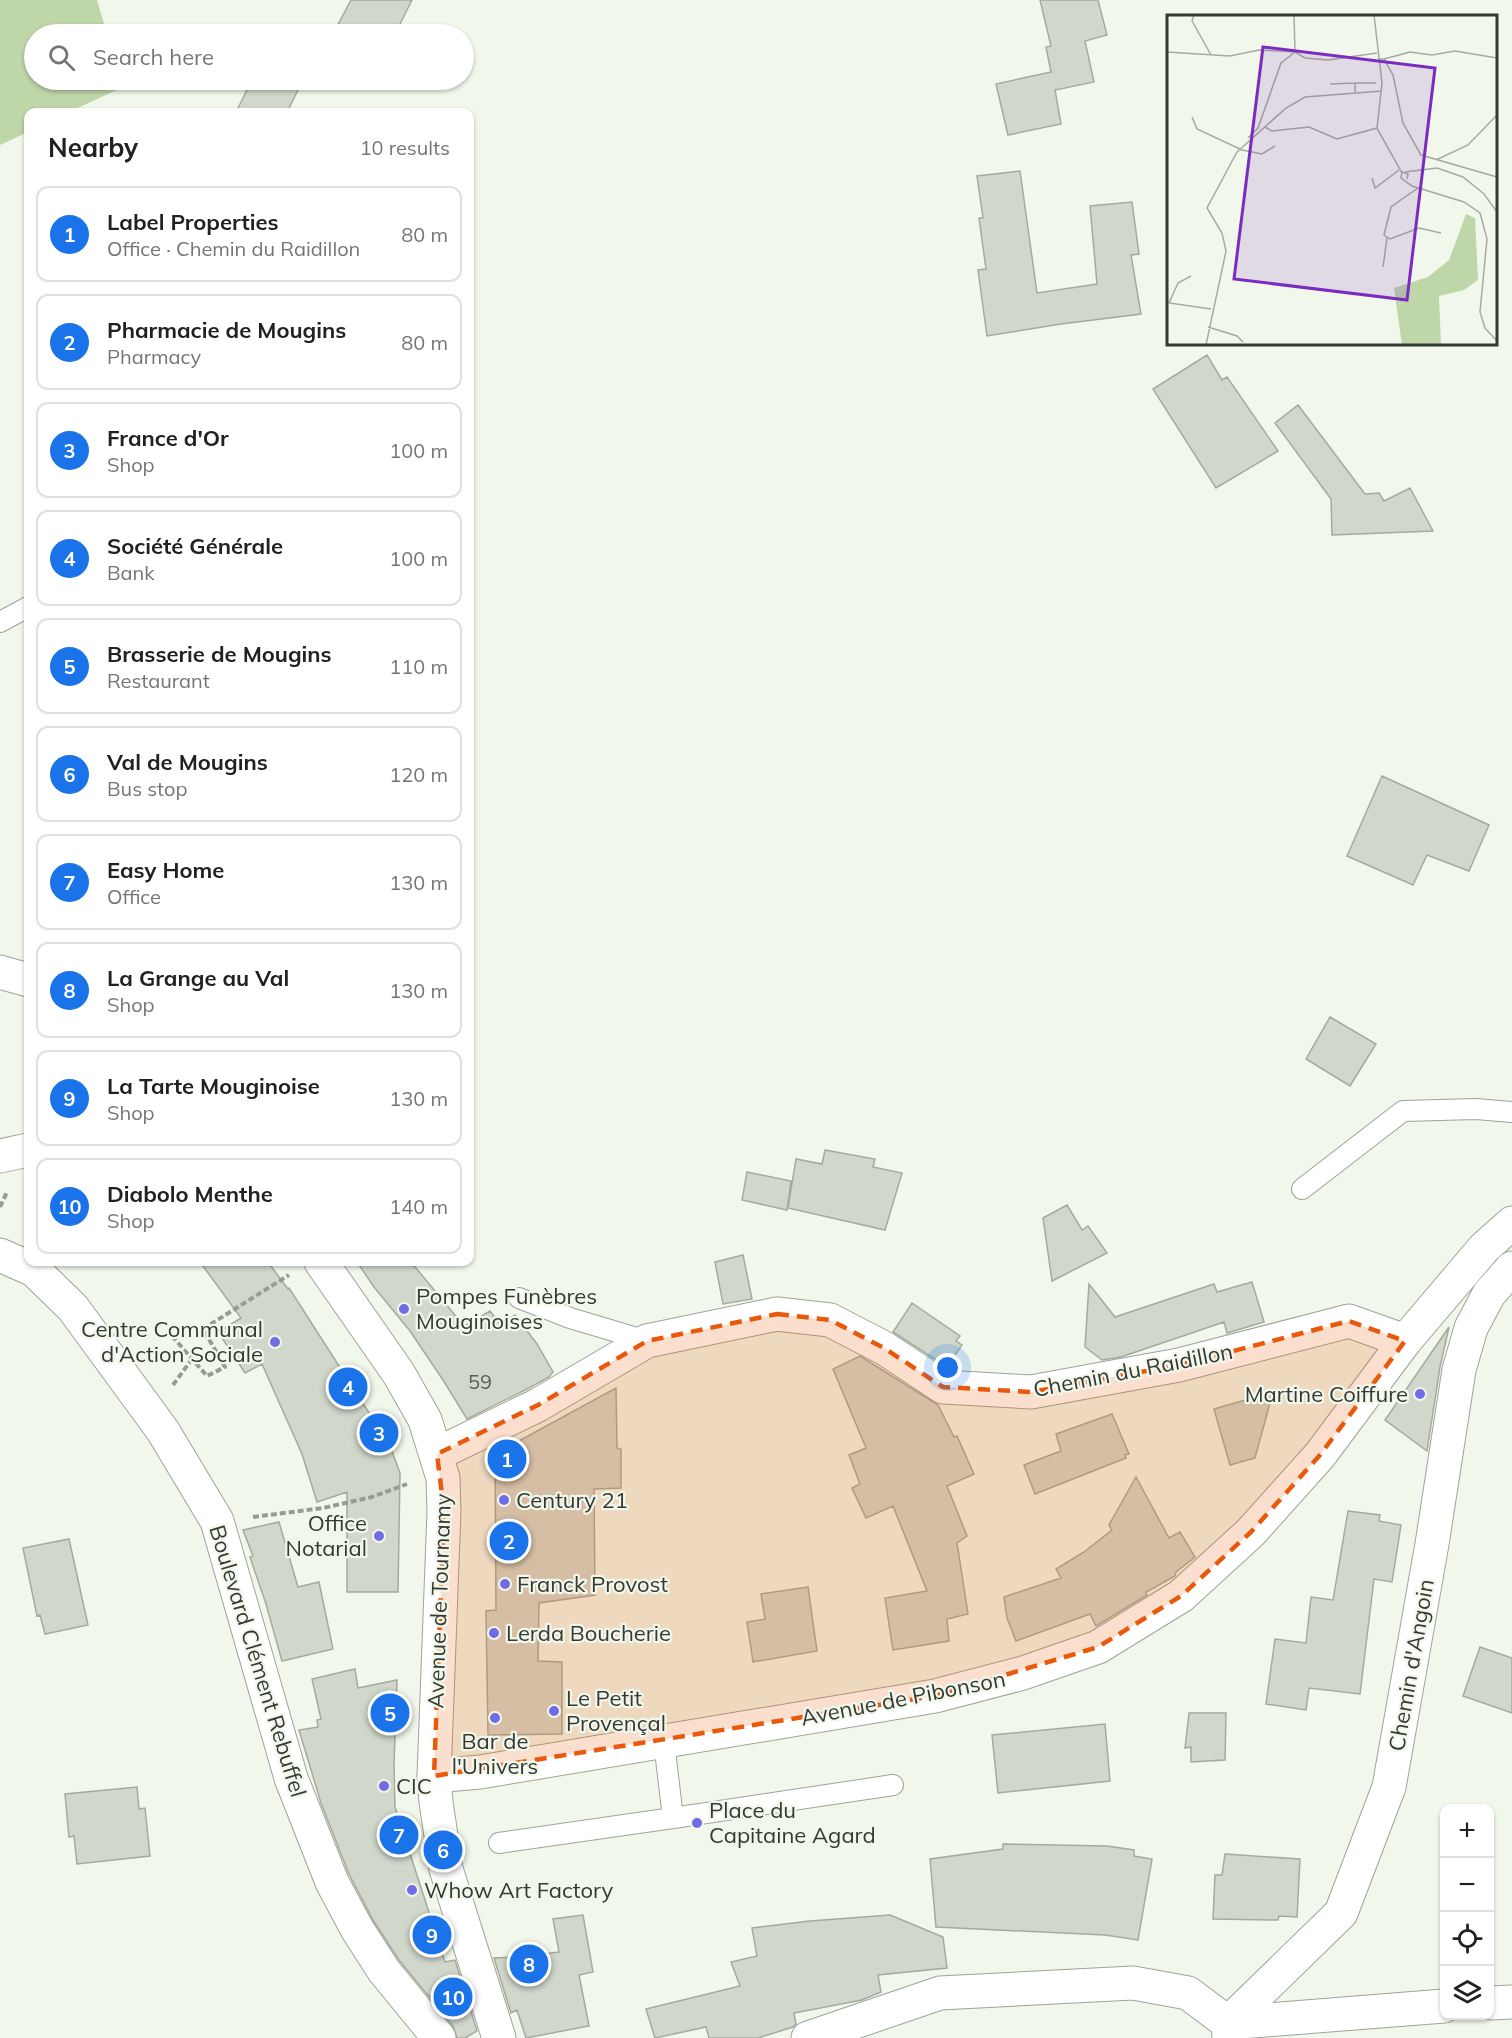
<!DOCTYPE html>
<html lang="en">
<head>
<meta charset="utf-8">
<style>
	body { margin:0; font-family:Mulish,sans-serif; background:#f2f2f2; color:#202124 }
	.controls { position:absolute; right:18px; bottom:18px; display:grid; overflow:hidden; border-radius:12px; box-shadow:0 2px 4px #0004 }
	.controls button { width:54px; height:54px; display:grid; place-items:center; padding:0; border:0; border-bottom:2px solid #e0e0e0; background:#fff; color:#202124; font:30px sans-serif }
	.you { position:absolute; left:948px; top:1368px; width:21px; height:21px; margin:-15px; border:4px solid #fff; border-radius:50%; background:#1a73e8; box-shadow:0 0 0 9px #1a73e833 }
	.badge { display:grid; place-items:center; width:39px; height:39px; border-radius:50%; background:#1a73e8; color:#fff; font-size:20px; font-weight:700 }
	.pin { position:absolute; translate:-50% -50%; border:3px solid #fff; box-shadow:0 2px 6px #0006 }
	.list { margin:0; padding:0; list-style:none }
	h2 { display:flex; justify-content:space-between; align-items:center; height:78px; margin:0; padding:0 24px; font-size:26px }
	h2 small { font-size:20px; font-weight:400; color:#757577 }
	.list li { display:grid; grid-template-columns:39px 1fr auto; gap:18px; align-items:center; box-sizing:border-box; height:96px; margin:0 12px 12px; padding:0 12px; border:2px solid #e0e0e0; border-radius:12px }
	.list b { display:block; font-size:22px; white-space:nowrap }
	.list p { margin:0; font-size:20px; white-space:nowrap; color:#757577 }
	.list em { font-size:20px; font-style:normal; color:#757577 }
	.icon { flex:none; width:33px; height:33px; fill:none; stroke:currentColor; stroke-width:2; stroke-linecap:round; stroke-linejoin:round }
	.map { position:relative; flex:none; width:1512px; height:2038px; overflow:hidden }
	.search { position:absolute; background:#fff; box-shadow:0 2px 4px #0004; left:24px; top:24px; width:450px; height:66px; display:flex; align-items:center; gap:15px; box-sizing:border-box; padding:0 21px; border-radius:33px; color:#757577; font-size:22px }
	.panel { position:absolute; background:#fff; box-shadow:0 2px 4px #0004; left:24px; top:108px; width:450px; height:1158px; border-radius:12px }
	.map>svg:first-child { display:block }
	.green { fill:#bed6a8 }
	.building { fill:#d1d8cb; stroke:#a4aa9e; stroke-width:1.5 }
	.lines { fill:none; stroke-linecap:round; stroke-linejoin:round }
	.service-casing { stroke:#9ea498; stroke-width:22 }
	.minor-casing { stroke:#9ea498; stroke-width:35 }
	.tertiary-casing { stroke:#9ea498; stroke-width:35 }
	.secondary-casing { stroke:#9ea498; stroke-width:35 }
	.path { stroke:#979c93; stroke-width:4; stroke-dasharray:6 3; stroke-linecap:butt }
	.service { stroke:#fff; stroke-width:20 }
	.minor { stroke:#fff; stroke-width:33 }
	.tertiary { stroke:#fff; stroke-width:33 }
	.secondary { stroke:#fff; stroke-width:33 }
	.marked { fill:#e8590c; fill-opacity:0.2; stroke:#e8590c; stroke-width:4.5; stroke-dasharray:12 8; stroke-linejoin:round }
	.poi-dot { fill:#6f6ce6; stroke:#f1f8eb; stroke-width:2 }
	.labels { text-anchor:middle; stroke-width:4.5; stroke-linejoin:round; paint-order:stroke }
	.number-label { font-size:20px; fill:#5d6059 }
	.poi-label { font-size:22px; fill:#363833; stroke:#f1f8eb; text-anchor:start }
	.street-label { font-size:22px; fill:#363833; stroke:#f1f8eb }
	.inset-road { fill:none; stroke:#a6aba1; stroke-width:1.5 }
	.view { fill:#7b2cbf; fill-opacity:0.15; stroke:#7b2cbf; stroke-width:3 }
	.inset-edge { fill:none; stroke:#363833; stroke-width:3 }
</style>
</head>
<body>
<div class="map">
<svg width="1512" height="2038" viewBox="0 0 1512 2038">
	<rect width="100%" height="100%" fill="#f1f8eb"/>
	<path class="green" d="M0,0H97L107,34H34V80H119L121,88L69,112H28V132L0,145Z"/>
	<path class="building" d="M351,0H412L395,34H333Z
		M1040,0H1098L1107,35L1085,41L1094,82L1055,90L1061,124L1008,135L996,84L1051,72L1046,47L1051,46Z
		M252,80H303L287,112H236Z
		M1020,171L1037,293L1097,284L1090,206L1132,202L1139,254L1131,255L1141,314L1061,324L987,336L978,270L986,269L979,218H983L977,176Z
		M1207,355L1222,380L1227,377L1278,451L1216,488L1153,389Z
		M1298,405L1365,494L1379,493L1384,501L1410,488L1433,531L1332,535L1331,499L1275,423Z
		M1382,776L1489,825L1469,871L1427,855L1413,885L1347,856Z
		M1330,1017L1376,1044L1350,1086L1306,1059Z
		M825,1150L875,1159L873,1167L902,1173L885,1230L788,1208L796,1159L822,1164Z
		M747,1172L791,1181L787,1210L742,1200Z
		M1067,1205L1082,1230L1088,1226L1107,1253L1052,1281L1043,1218Z
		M743,1255L752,1299L723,1304L715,1262Z
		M200,1262H268L288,1289L289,1288L373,1419L379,1417L400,1473L398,1592H347V1492L317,1502L302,1454L262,1364L245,1373L218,1332L241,1318Z
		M357,1262H411L464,1326L490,1311L500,1324L515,1315L537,1344L553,1372L549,1377L529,1388L467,1419L443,1380L410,1331L374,1287Z
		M1252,1282L1264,1322L1227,1333L1224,1322L1121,1357L1102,1360L1085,1347L1089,1284L1115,1317L1214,1284L1217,1292Z
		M912,1303L960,1336L956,1341L962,1345L947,1367L893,1332Z
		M1449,1327L1440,1367L1427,1451L1385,1420Z
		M860,1356L938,1405L954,1437L957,1436L974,1474L947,1486L967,1536L957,1543L968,1614L947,1619L949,1641L893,1650L885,1598L927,1591L893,1506L866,1518L852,1488L860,1484L849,1455L866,1448L833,1369Z
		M616,1388L617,1448L621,1449V1488L594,1489L595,1595L539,1603L538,1661L562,1662V1734L488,1735L486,1611L496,1610L495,1454Z
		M1273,1392L1255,1458L1230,1465L1214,1409Z
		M1112,1414L1129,1454L1125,1455L1126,1458L1035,1494L1024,1465L1061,1451L1056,1434Z
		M1136,1477L1169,1538L1180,1532L1195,1557L1176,1572L1175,1576L1146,1592L1147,1595L1096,1626L1090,1614L1016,1641L1007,1618L1004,1597L1061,1578L1056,1569L1084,1552L1112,1530L1109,1525Z
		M1348,1511L1380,1515L1379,1521L1401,1525L1392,1582L1374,1579L1360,1694L1309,1688L1306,1710L1266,1704L1275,1639L1306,1643L1311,1597L1333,1600Z
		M279,1522L298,1587L319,1582L333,1649L282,1661L266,1604L250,1557L253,1556L243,1530Z
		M69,1539L88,1625L45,1634L40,1615L37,1616L23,1548Z
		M808,1587L817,1651L753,1662L747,1622L765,1619L761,1594Z
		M1480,1647L1512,1658V1713L1463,1696Z
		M355,1669L358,1688L397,1680L394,1764L395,1807L445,1962L455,1960L477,2031L465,2038H457L453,2026L399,1960L373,1920L349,1874L321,1803L299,1730L318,1727L317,1720L321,1719L312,1679Z
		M1189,1713H1226L1225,1760L1191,1762V1747L1185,1748Z
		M1105,1724L1110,1781L998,1793L992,1735Z
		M137,1787L139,1809L145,1808L150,1856L77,1864L74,1836L69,1837L65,1794Z
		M1003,1844L1107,1846L1134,1850V1856L1152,1859L1138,1940L1105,1935L936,1927L930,1859L1003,1849Z
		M1225,1854L1300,1859L1297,1917L1279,1916L1278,1920L1213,1919L1215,1875H1222Z
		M583,1915L593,1972L579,1975L589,2026L526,2038L517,2010L511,2013L494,1958L544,1956V1954L559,1952L553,1919Z
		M890,1915L943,1937L947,1968L878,1975L881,1992L862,2000L794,2013L796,2024L793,2027L758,2038H709L706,2027L655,2038L646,2009L740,1986L731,1962L757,1956L752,1928L810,1921Z"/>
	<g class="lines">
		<g class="service-casing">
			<path id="service" d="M0,622L28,607
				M1302,1189L1403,1111L1476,1109L1512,1112
				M519,1298L570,1318L647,1341
				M664,1742L673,1818L893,1785
				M499,1843L673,1818"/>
		</g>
		<g class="minor-casing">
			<path id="minor" d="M0,1255L34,1270L73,1308L163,1431L217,1521L291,1778L332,1882L357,1929L384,1971L439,2038
				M321,1262L399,1374L425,1420L443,1478L444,1511L434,1776L436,1802L446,1869L499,2038
				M437,1454L538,1405L647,1341L777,1314L830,1320L884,1348L943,1387L1031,1392L1179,1365L1349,1321L1405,1341
				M1490,2003L1512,2002
				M808,2038L940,1993L1133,1983L1188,1993L1228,2023L1444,2006
				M1229,2038L1228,2023L1341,1913L1389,1787L1432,1544L1459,1370L1471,1328L1489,1294L1512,1268"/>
		</g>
		<g class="tertiary-casing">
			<path id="tertiary" d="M0,1156L28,1150
				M434,1776L480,1772L935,1696L1023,1673L1098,1647L1181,1596L1251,1532L1320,1455L1405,1341L1484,1248L1512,1223"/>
		</g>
		<g class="secondary-casing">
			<path id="secondary" d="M0,972L28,980"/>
		</g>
		<path class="path" d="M0,1207L7,1192
			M172,1336L207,1376L225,1367L203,1329L289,1275
			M173,1385L192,1359
			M253,1517L323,1508L372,1497L407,1484"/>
		<use href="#service" class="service"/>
		<use href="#minor" class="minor"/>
		<use href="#tertiary" class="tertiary"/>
		<use href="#secondary" class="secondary"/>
	</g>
	<path class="marked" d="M777,1314L830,1320L884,1348L943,1387L1031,1392L1179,1365L1349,1321L1405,1341L1320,1455L1251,1532L1181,1596L1098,1647L935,1696L434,1776L444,1511L437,1454L538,1405L647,1341Z"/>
	<g class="poi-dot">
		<circle cx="404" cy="1309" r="6"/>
		<circle cx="275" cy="1342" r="6"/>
		<circle cx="1420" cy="1394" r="6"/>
		<circle cx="504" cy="1500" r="6"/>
		<circle cx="379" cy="1536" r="6"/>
		<circle cx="505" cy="1584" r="6"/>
		<circle cx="494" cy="1633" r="6"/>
		<circle cx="554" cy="1711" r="6"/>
		<circle cx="495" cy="1718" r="6"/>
		<circle cx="384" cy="1786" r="6"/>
		<circle cx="697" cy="1823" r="6"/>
		<circle cx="412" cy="1890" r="6"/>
	</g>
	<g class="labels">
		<g class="number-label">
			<text x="480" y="1389">59</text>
		</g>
		<g class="poi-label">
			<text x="416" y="1304">Pompes Funèbres<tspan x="416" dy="25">Mouginoises</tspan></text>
			<text x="263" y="1337" text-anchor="end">Centre Communal<tspan x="263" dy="25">d'Action Sociale</tspan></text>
			<text x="1408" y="1402" text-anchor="end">Martine Coiffure</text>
			<text x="516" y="1508">Century 21</text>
			<text x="367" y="1531" text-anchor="end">Office<tspan x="367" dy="25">Notarial</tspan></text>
			<text x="517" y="1592">Franck Provost</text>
			<text x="506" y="1641">Lerda Boucherie</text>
			<text x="566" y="1706">Le Petit<tspan x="566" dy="25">Provençal</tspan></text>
			<text x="495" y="1749" text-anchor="middle">Bar de<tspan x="495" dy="25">l'Univers</tspan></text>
			<text x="396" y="1794">CIC</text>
			<text x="709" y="1818">Place du<tspan x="709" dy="25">Capitaine Agard</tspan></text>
			<text x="424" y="1898">Whow Art Factory</text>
		</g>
		<g class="street-label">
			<text transform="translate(1133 1370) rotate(-11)" y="8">Chemin du Raidillon</text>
			<text transform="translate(439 1601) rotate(-88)" y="8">Avenue de Tournamy</text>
			<text transform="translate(258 1661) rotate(73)" y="8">Boulevard Clément Rebuffel</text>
			<text transform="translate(1411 1665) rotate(-80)" y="8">Chemin d'Angoin</text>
			<text transform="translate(903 1698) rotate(-11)" y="8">Avenue de Pibonson</text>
		</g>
	</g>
	<g transform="translate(1167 15)">
		<rect width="330" height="330" fill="#f1f8eb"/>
		<path d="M299,199L308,203L311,265L297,275L272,281L274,330H235L227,273L261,262L282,245Z" fill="#bed6a8"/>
		<path class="inset-road" d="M27,0L25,6L44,40M207,0L215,68L210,113L235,158M0,37L63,41L92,35L128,37L138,43L161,45L210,38M211,44H217L226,60L236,108L254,140L330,162M217,44L243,37L265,40L288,36L330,43M188,68H209M163,69L188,68V77M25,102L30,114L75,135L95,139L108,131M98,112L105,116L142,112L170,124L210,113M81,123L91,113L114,48L128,37L127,0M269,145L301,130L330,100M238,157L270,153L296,162L317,179L330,197M205,163L208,173L232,155M240,164L241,159L235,157L234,163L245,171L297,187L313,198L320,224L313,297L318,313L330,326M251,173L224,192L217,220L223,224L252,213L274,218M216,252L220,223M24,261L11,268L2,288L44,294M41,312L70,321L76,327M39,330L59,236L55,218L40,193L70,137L119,93L138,82L215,76"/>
		<path class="view" d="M96,32L268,53L240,285L67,264Z"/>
		<rect width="330" height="330" class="inset-edge"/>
	</g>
</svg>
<div class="controls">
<button>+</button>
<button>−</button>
<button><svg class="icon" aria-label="locate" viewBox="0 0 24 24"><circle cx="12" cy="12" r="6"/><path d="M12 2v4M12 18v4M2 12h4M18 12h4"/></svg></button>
<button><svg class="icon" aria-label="layers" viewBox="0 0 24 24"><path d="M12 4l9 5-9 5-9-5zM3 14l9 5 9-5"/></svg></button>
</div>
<div class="you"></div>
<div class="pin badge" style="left:507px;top:1459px">1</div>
<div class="pin badge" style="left:509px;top:1541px">2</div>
<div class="pin badge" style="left:379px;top:1433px">3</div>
<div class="pin badge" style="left:348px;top:1387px">4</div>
<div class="pin badge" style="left:390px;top:1713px">5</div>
<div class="pin badge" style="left:443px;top:1850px">6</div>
<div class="pin badge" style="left:399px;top:1835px">7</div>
<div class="pin badge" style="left:529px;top:1964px">8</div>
<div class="pin badge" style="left:432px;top:1935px">9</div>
<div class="pin badge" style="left:453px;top:1997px">10</div>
<div class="search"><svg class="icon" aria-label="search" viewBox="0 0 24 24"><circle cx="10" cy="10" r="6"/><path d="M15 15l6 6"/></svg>Search here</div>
<section class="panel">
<h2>Nearby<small>10 results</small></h2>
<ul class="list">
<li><span class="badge">1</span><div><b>Label Properties</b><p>Office · Chemin du Raidillon</p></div><em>80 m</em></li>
<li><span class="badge">2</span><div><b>Pharmacie de Mougins</b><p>Pharmacy</p></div><em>80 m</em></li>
<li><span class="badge">3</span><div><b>France d'Or</b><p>Shop</p></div><em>100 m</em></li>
<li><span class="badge">4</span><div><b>Société Générale</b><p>Bank</p></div><em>100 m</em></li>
<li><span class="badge">5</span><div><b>Brasserie de Mougins</b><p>Restaurant</p></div><em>110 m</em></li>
<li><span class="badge">6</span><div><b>Val de Mougins</b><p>Bus stop</p></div><em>120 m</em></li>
<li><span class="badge">7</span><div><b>Easy Home</b><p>Office</p></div><em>130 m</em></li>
<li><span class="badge">8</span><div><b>La Grange au Val</b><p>Shop</p></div><em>130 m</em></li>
<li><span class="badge">9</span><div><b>La Tarte Mouginoise</b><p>Shop</p></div><em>130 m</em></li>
<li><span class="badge">10</span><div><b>Diabolo Menthe</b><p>Shop</p></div><em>140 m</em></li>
</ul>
</section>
</div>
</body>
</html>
